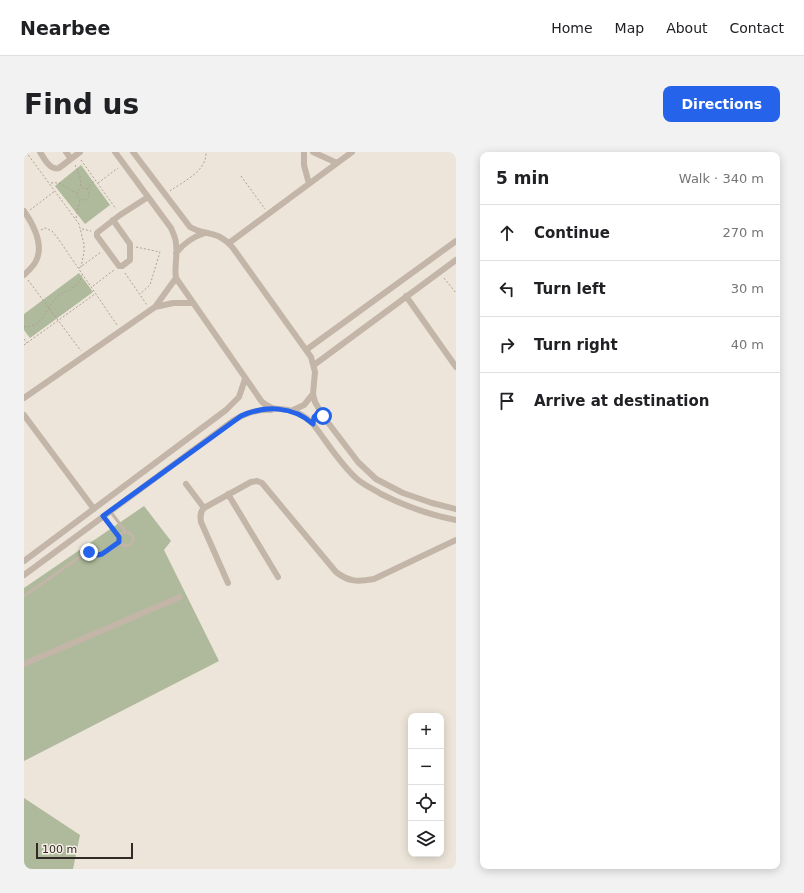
<!DOCTYPE html>
<html lang="en">
<head>
<meta charset="utf-8">
<style>
	body { margin:0; font-family:"DejaVu Sans",sans-serif; background:#f2f2f2; color:#202124 }
	.controls { position:absolute; right:12px; bottom:12px; display:grid; overflow:hidden; border-radius:8px; box-shadow:0 2px 10px #0003 }
	.controls button { width:36px; height:36px; display:grid; place-items:center; padding:0; border:0; border-bottom:1px solid #e0e0e0; background:#fff; color:#202124; font:20px sans-serif }
	.scale { position:absolute; left:12px; bottom:10px; width:97px; box-sizing:border-box; padding-left:4px; border:2px solid #312a26; border-top:0; font-size:11px; line-height:14px; white-space:nowrap; color:#312a26; -webkit-text-stroke:3px #f6efe5; paint-order:stroke }
	.stop { position:absolute; width:12px; height:12px; margin:-9px; border:3px solid #2563eb; border-radius:50%; background:#fff }
	.stop.end { background:#2563eb; border-color:#fff; box-shadow:0 1px 4px #0008 }
	.list { margin:0; padding:0; list-style:none }
	h2 { display:flex; justify-content:space-between; align-items:center; height:52px; margin:0; padding:0 16px; font-size:17px }
	h2 small { font-size:13px; font-weight:400; color:#757577 }
	.list li { display:grid; grid-template-columns:26px 1fr auto; gap:12px; align-items:center; box-sizing:border-box; height:56px; padding:0 16px; border-top:1px solid #e0e0e0 }
	.list b { display:block; font-size:15px; white-space:nowrap }
	.list em { font-size:13px; font-style:normal; color:#757577 }
	.icon { flex:none; width:22px; height:22px; fill:none; stroke:currentColor; stroke-width:2; stroke-linecap:round; stroke-linejoin:round }
	.map { position:relative; flex:none; width:432px; height:717px; overflow:hidden; border-radius:8px }
	header { display:flex; align-items:center; gap:24px; box-sizing:border-box; height:56px; padding:0 20px; background:#fff; border-bottom:1px solid #e0e0e0 }
	header strong { font-size:19px }
	nav { display:flex; gap:22px; margin-inline-start:auto; font-size:14px }
	.intro { display:flex; align-items:center; justify-content:space-between; box-sizing:border-box; height:96px; padding:0 24px }
	h1 { margin:0; font-size:28px }
	.button { padding:10px 18px; border-radius:8px; background:#2563eb; color:#fff; font-size:14px; font-weight:700 }
	main { display:flex; gap:24px; padding:0 24px }
	aside { flex:1; background:#fff; border-radius:8px; box-shadow:0 2px 10px #0003 }
	.map>svg:first-child { display:block }
	.green { fill:#aeba9b }
	.lines { fill:none; stroke-linecap:round; stroke-linejoin:round }
	.path { stroke:#afa091; stroke-width:1; stroke-dasharray:2 2; stroke-linecap:butt }
	.lane { stroke:#c3b5a7; stroke-width:3 }
	.street { stroke:#c3b5a7; stroke-width:6 }
	.route { stroke:#2563eb; stroke-width:5 }
</style>
</head>
<body>
<header>
<strong>Nearbee</strong>
<nav><a>Home</a><a>Map</a><a>About</a><a>Contact</a></nav>
</header>
<div class="intro"><h1>Find us</h1><a class="button">Directions</a></div>
<main>
<div class="map">
<svg width="432" height="717" viewBox="0 0 432 717">
	<rect width="100%" height="100%" fill="#ede5d9"/>
	<path class="green" d="M57,13L86,53L61,72L31,34Z
		M55,121L69,140L6,186L0,178V162Z
		M120,354L147,389L140,398L195,509L0,609V436Z
		M0,646L56,683L49,717H0Z"/>
	<g class="lines">
		<path class="path" d="M2,0L55,72L60,92V100L57,115
			M57,8L92,57
			M51,13L56,25L57,36
			M217,24L241,57
			M27,31C42,29 42,40 53,40
			M74,31L94,16
			M53 42a6 6 0 1 1 12 0a6 6 0 1 1-12 0Z
			M63,37L71,28
			M146,39C160,29 183,19 182,0
			M6,58L31,39
			M52,66L56,47
			M58,77L67,79
			M17,78L21,76L28,79L33,85L93,173
			M112,95L136,100L126,133L116,142
			M55,116L77,100
			M101,121L123,153
			M420,126L432,141
			M4,128L57,199
			M69,134L90,118
			M0,175C18,175 21,159 31,147C40,137 55,138 58,123
			M0,187L3,191
			M0,193L71,142"/>
		<path class="lane" d="M86,359L102,380
			M79,364L95,385
			M95 387a7 7 0 1 1 14 0a7 7 0 1 1-14 0Z
			M0,444L60,402C66,399 70,404 76,403C82,402 90,394 95,390"/>
		<path class="street" d="M16,0C20,6 26,19 35,16L56,0
			M42,0L47,7
			M91,0L147,76C149,81 152,86 152,92C154,103 150,114 152,126L238,250C251,260 254,255 268,259C276,261 283,266 289,272C303,290 316,312 333,327C340,333 349,337 357,342C381,354 405,363 432,368
			M109,0L166,75C176,81 184,80 194,84C200,87 205,91 209,96L287,205L291,220L289,242L291,250L299,264L334,310L352,327L379,341L408,351L432,357
			M280,0V13L285,32
			M289,0L313,11
			M0,59C9,72 20,93 12,109C9,115 4,119 0,123
			M89,68L106,92V108L98,114H95L73,84V81L74,80L96,63L124,45
			M205,91L328,0
			M152,101C160,91 168,85 181,81
			M382,144L432,215
			M131,155L149,151H169
			M282,198L432,89
			M290,213L432,108
			M0,246L131,155L152,126
			M267,259L280,253L289,242
			M0,263L70,357
			M162,332L180,356
			M204,342L254,425
			M0,409L202,258L215,245L221,227
			M0,423L210,268C222,261 233,257 247,258
			M204,431L177,370C176,364 176,360 180,356L227,330L233,329L238,331L312,420C325,430 334,430 350,427L432,388
			M0,512L156,445"/>
	</g>
	<g class="lines">
		<path class="route" d="M65,400L74,403L78,402L95,390V385L79,364L217,264C241,253 269,254 289,272L290,265L292,263L299,264"/>
	</g>
</svg>
<div class="controls">
<button>+</button>
<button>−</button>
<button><svg class="icon" aria-label="locate" viewBox="0 0 24 24"><circle cx="12" cy="12" r="6"/><path d="M12 2v4M12 18v4M2 12h4M18 12h4"/></svg></button>
<button><svg class="icon" aria-label="layers" viewBox="0 0 24 24"><path d="M12 4l9 5-9 5-9-5zM3 14l9 5 9-5"/></svg></button>
</div>
<div class="scale">100 m</div>
<div class="stop" style="left:299px;top:264px"></div>
<div class="stop end" style="left:65px;top:400px"></div>
</div>
<aside>
<h2>5 min<small>Walk · 340 m</small></h2>
<ul class="list">
<li><svg class="icon" aria-label="ahead" viewBox="0 0 24 24"><path d="M12 20V5M6 11l6-6 6 6"/></svg><div><b>Continue</b></div><em>270 m</em></li>
<li><svg class="icon" aria-label="left" viewBox="0 0 24 24"><path d="M17 20v-9H6M10 6l-5 5 5 5"/></svg><div><b>Turn left</b></div><em>30 m</em></li>
<li><svg class="icon" aria-label="right" viewBox="0 0 24 24"><path d="M7 20v-9h11M14 6l5 5-5 5"/></svg><div><b>Turn right</b></div><em>40 m</em></li>
<li><svg class="icon" aria-label="arrive" viewBox="0 0 24 24"><path d="M6 21V4h12l-3 4 3 4H6"/></svg><div><b>Arrive at destination</b></div></li>
</ul>
</aside>
</main>
</body>
</html>
